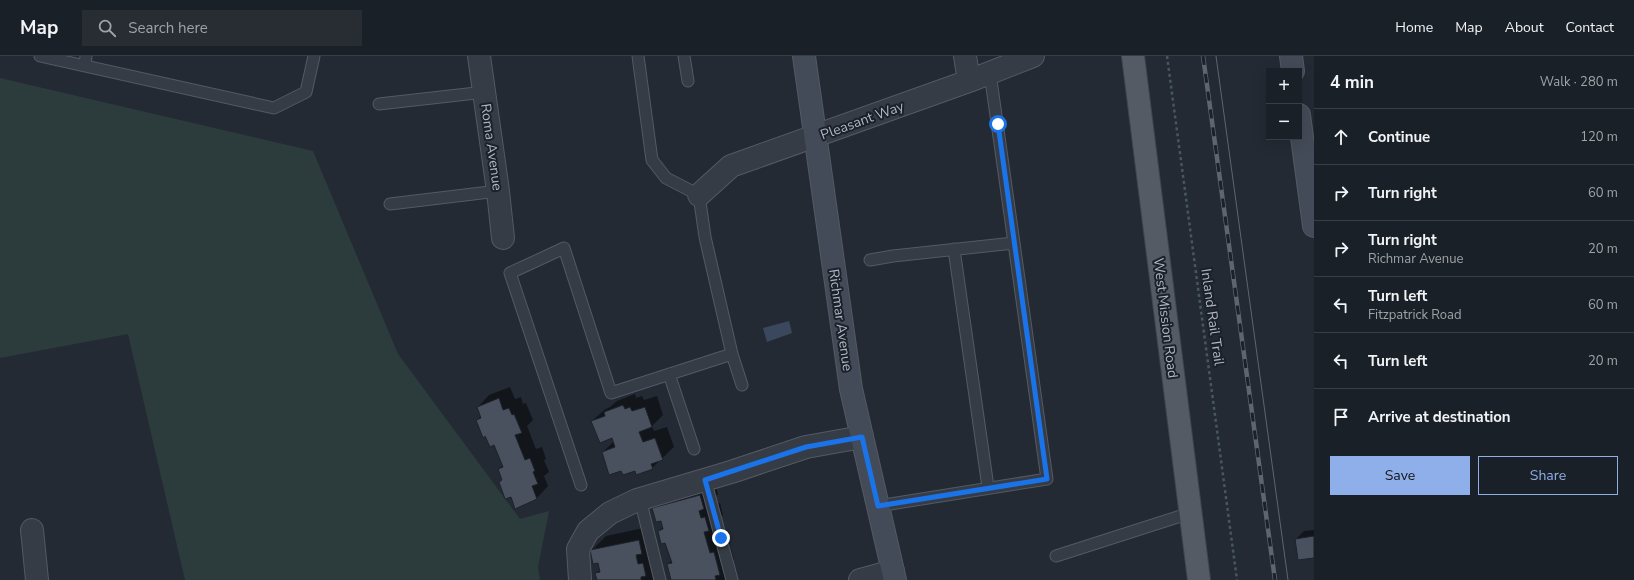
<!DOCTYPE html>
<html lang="en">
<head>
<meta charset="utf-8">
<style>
	body { margin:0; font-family:"Nunito Sans",sans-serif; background:#272d33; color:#f1f3f6 }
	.controls { position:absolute; right:12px; top:12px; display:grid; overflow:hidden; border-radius:0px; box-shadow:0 4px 16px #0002 }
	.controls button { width:36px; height:36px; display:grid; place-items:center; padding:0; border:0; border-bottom:1px solid #383e44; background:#1a2027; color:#f1f3f6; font:20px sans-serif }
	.stop { position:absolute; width:12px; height:12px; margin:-9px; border:3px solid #1a73e8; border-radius:50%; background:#fff }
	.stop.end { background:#1a73e8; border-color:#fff; box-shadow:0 1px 4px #0008 }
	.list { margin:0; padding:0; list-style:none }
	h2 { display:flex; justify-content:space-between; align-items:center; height:52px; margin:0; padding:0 16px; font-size:17px }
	h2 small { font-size:13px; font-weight:400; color:#9fa3a7 }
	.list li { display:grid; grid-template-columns:26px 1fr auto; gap:12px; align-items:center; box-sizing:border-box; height:56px; padding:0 16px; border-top:1px solid #383e44 }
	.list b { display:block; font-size:15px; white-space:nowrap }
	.list p { margin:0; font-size:13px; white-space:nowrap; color:#9fa3a7 }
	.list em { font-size:13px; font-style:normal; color:#9fa3a7 }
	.actions { display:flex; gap:8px; padding:12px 16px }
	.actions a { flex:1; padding:9px 0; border:1px solid #8eafe9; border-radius:0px; text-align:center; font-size:14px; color:#8eafe9 }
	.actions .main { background:#8eafe9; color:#111 }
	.icon { flex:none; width:22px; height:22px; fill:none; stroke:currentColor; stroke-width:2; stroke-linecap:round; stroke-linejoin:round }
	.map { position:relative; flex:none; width:1314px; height:524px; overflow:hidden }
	header { display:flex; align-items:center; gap:24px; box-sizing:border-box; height:56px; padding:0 20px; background:#1a2027; border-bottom:1px solid #383e44 }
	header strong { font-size:19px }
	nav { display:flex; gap:22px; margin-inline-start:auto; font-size:14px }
	.search { width:280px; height:36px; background:#272d33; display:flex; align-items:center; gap:10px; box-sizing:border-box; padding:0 14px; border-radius:0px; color:#9fa3a7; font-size:15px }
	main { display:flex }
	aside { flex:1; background:#1a2027 }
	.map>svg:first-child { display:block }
	.green { fill:#2c3c3c }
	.water { fill:#3a475c }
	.shadow { fill:#0007 }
	.building { fill:#49515e; stroke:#1d232c }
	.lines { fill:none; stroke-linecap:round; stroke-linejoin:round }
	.lane-casing { stroke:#535a63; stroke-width:13 }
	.street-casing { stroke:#535a63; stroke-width:24 }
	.secondary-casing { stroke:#535a63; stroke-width:24 }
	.primary-casing { stroke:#3f454f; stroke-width:24 }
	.path { stroke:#48575a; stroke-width:2.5; stroke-dasharray:3 3; stroke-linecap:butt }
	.lane { stroke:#363c45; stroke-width:11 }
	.street { stroke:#363c45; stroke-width:22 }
	.secondary { stroke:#444b58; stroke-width:22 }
	.primary { stroke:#545b65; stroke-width:22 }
	.tram { stroke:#5d6571; stroke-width:1 }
	.rail-casing { stroke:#5d6571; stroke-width:4.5 }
	.rail { stroke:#1b212a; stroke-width:3; stroke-dasharray:9; stroke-linecap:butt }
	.route { stroke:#1a73e8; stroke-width:5 }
	.labels { text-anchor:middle; stroke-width:4; stroke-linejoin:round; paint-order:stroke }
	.street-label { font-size:14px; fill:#b0b7c2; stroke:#1b212a }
</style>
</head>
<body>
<header>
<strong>Map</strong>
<div class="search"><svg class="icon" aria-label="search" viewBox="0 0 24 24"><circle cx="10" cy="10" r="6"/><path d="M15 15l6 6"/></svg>Search here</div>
<nav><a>Home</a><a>Map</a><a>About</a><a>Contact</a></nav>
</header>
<main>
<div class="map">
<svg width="1314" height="524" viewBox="0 0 1314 524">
	<rect width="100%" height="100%" fill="#232a34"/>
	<path class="green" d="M0,22L313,95L398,298L520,463L549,455L538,511L540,524H185L128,278L0,302Z"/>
	<path class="water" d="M789,265L792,277L767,286L763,272Z"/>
	<path class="shadow" d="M510,331L515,343L521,341L523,348L526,347L533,364L527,370L536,393L542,391L546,403L544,404L549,416L544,420L548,430L537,442L516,452L511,440L500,426L503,423L499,413L503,409L495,388L477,364L481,360L478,351L489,339Z
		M635,338L636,342L642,340L644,344L657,340L663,359L652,370L654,375L667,371L674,391L652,412L622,413L603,396L614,385L613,381L592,365L604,354L610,351L617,345Z
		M714,425L718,438L714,442L716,448L720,447L723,459L719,463L724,483L728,482L734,503L730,507L735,524H672L668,508L672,504L666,486L659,475L663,471L661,464L653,452L668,438Z
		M653,470L656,482L651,487L659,524H598L596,517L601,513L599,506L591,495L606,480Z
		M1314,474V501L1296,483L1304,475Z"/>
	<path class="building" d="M499,342L503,354L509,352L512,359L514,358L522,377L515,379L525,404L530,402L535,415L533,416L538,428L532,430L537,443L515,453L511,441L505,443L499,426L502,424L498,413L503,411L494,389L490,391L485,380L483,382L476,364L481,362L477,351Z
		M623,349L625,353L630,351L632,355L645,351L652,371L639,376L643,386L655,382L663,404L651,408L653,413L636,419L635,415L623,419L621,415L609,419L602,396L615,391L612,382L600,387L591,365L605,360L604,356Z
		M700,439L704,453L699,455L701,462L705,461L709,475L704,476L710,497L714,496L720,519L715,520L716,524H671L667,508L672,507L665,487L661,488L658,475L663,473L661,465L656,466L652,452Z
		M1314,480V502L1298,504L1295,483Z
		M639,484L642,498L636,499L638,508L643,507L646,520L641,521V524H597L595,517L600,516L598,507L593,508L590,494Z"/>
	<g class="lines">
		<g class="lane-casing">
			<path id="lane" d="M40,0L274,52L306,36L314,0
				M638,0L652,104L666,122L699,139L705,181L732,298
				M684,0L688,25
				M85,10L86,0
				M990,17L1014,187
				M379,48L485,36
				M390,148L498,135
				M954,193L988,431
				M870,204L893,200L1014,187L1047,423L878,450
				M669,318L694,393
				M705,423L732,524
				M581,429L510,217L564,192L611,337L732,298L742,329
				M640,443L660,524
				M1056,500L1190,457"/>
		</g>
		<g class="street-casing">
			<path id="street" d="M479,0L498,135L503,182
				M965,0L969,25
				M699,139L731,110L969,25L1033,0
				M32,474L37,524
				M580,524L578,493L588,475L610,457L637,444L731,416L806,391L862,381
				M860,524L893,515"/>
		</g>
		<g class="secondary-casing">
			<path id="secondary" d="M804,0L851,333L895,524
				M1291,0L1293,15
				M1299,59L1314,170"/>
		</g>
		<g class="primary-casing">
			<path id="primary" d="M1133,0L1199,524"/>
		</g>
		<path class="path" d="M1167,0L1237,524"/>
		<use href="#lane" class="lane"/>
		<use href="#street" class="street"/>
		<use href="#secondary" class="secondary"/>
		<use href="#primary" class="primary"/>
		<path class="tram" d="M1216,0L1288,524"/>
		<g class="rail-casing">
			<path id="rail" d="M1203,0L1275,524"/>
		</g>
		<use href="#rail" class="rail"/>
	</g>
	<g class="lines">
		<path class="route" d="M721,482L705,424L806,391L862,381L878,450L1047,423L998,68"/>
	</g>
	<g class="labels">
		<g class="street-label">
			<text transform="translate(862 64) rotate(-20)" y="5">Pleasant Way</text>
			<text transform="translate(492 91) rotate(82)" y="5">Roma Avenue</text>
			<text transform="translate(1213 261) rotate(82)" y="5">Inland Rail Trail</text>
			<text transform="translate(1166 262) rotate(83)" y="5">West Mission Road</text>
			<text transform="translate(841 264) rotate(82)" y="5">Richmar Avenue</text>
		</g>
	</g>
</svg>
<div class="controls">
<button>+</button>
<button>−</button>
</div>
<div class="stop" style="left:998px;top:68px"></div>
<div class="stop end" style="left:721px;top:482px"></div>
</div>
<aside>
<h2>4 min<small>Walk · 280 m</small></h2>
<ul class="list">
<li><svg class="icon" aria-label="ahead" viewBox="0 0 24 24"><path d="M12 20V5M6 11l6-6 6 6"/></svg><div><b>Continue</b></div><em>120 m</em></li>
<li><svg class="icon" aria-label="right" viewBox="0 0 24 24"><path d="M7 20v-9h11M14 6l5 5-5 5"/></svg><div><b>Turn right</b></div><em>60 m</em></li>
<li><svg class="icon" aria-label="right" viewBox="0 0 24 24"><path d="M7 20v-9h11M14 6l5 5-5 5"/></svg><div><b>Turn right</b><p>Richmar Avenue</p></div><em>20 m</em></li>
<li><svg class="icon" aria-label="left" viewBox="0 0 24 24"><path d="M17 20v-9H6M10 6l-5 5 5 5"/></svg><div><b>Turn left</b><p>Fitzpatrick Road</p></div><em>60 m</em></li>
<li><svg class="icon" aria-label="left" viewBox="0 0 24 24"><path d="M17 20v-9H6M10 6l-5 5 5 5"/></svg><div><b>Turn left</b></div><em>20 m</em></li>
<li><svg class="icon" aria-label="arrive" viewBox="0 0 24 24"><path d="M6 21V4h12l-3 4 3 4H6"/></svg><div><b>Arrive at destination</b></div></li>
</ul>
<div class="actions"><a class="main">Save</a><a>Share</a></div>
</aside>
</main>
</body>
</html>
